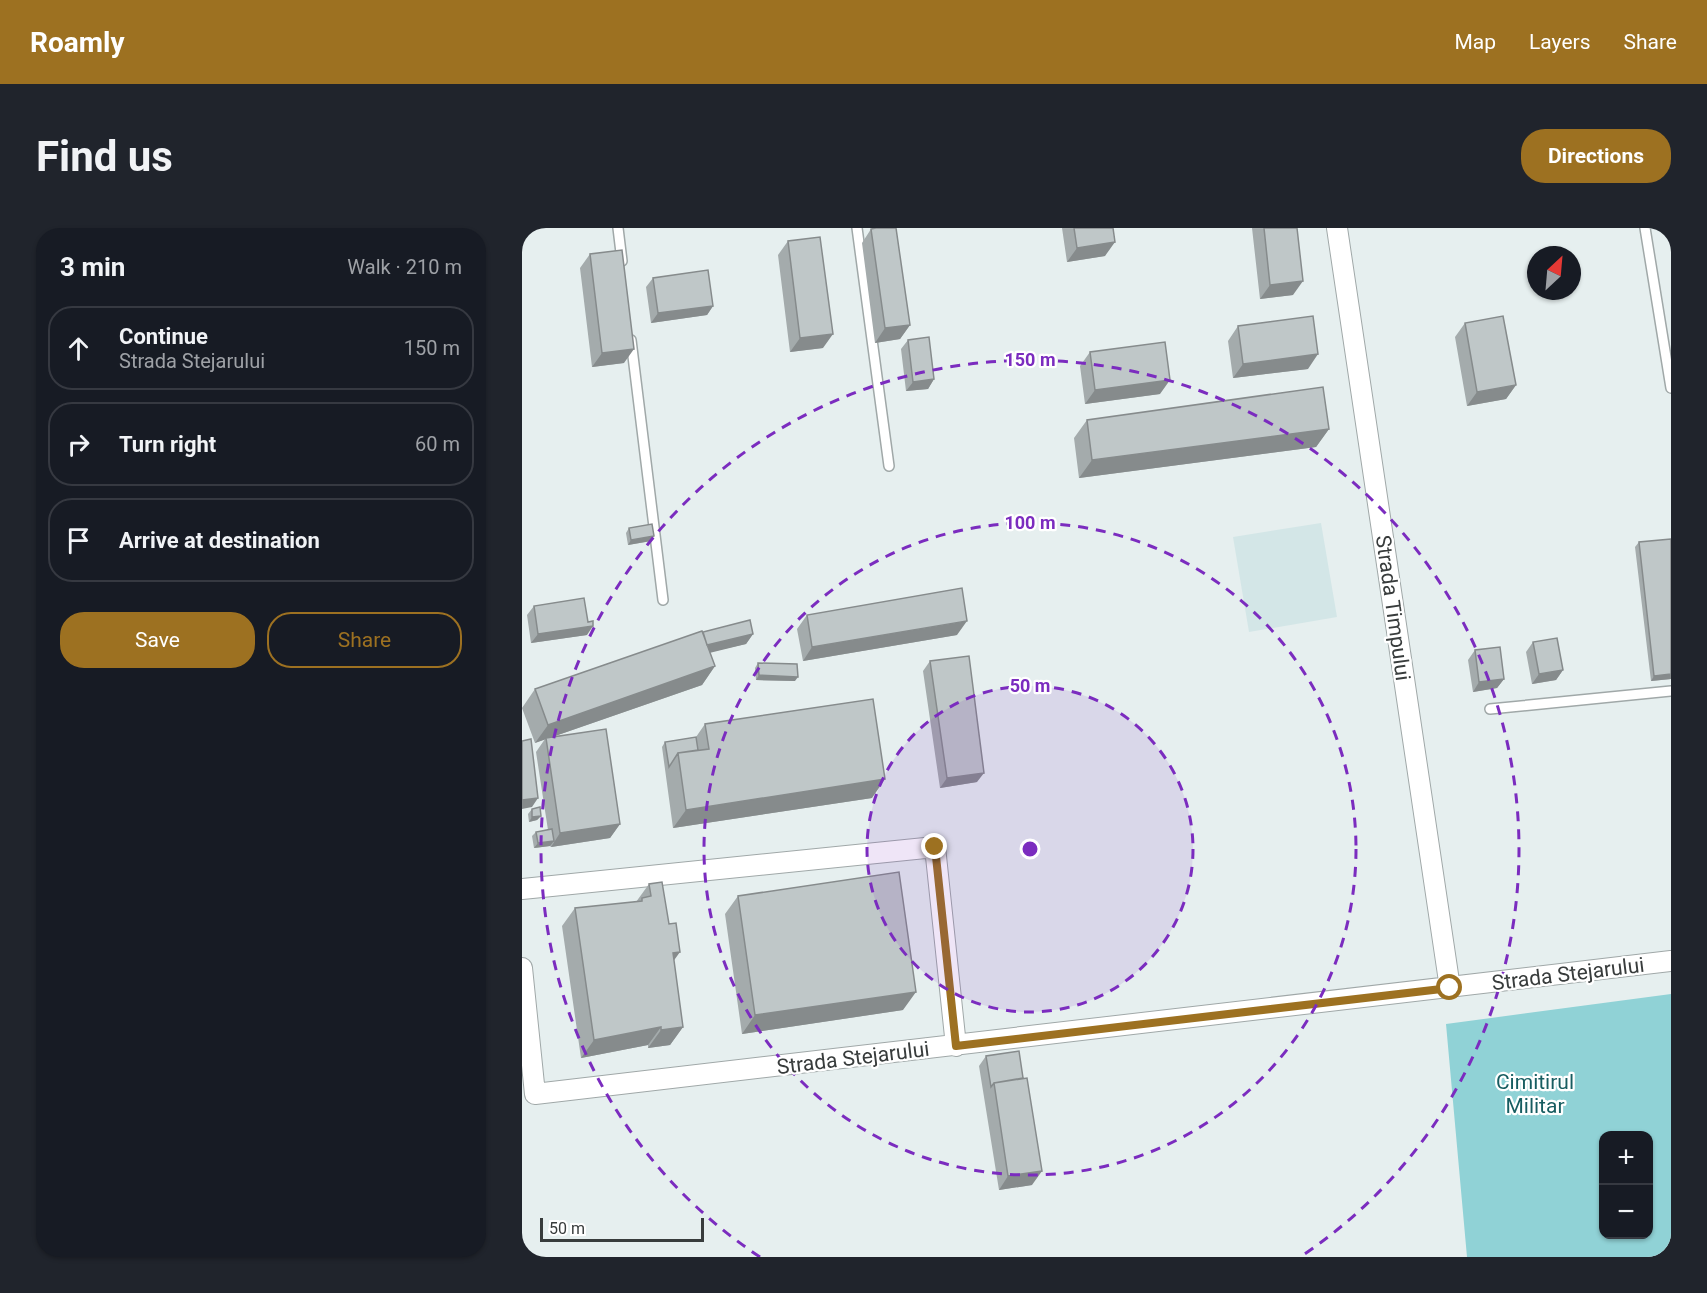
<!DOCTYPE html>
<html lang="en">
<head>
<meta charset="utf-8">
<style>
	body { margin:0; font-family:Roboto,sans-serif; background:#20242c; color:#f1f3f6 }
	.controls { position:absolute; right:18px; bottom:18px; display:grid; overflow:hidden; border-radius:12px; box-shadow:0 2px 4px #0004 }
	.controls button { width:54px; height:54px; display:grid; place-items:center; padding:0; border:0; border-bottom:2px solid #363941; background:#171b24; color:#f1f3f6; font:30px sans-serif }
	.compass { position:absolute; left:1005px; top:18px; width:54px; height:54px; border-radius:50%; background:#171b24; box-shadow:0 2px 4px #0004; rotate:26deg }
	.scale { position:absolute; left:18px; bottom:15px; width:164px; box-sizing:border-box; padding-left:6px; border:3px solid #383c3c; border-top:0; font-size:16px; line-height:21px; white-space:nowrap; color:#383c3c; -webkit-text-stroke:4px #fff; paint-order:stroke }
	.stop { position:absolute; width:18px; height:18px; margin:-14px; border:4px solid #9d7121; border-radius:50%; background:#fff }
	.stop.end { background:#9d7121; border-color:#fff; box-shadow:0 2px 6px #0008 }
	.list { margin:0; padding:0; list-style:none }
	h2 { display:flex; justify-content:space-between; align-items:center; height:78px; margin:0; padding:0 24px; font-size:26px }
	h2 small { font-size:20px; font-weight:400; color:#9ea1a6 }
	.list li { display:grid; grid-template-columns:39px 1fr auto; gap:18px; align-items:center; box-sizing:border-box; height:84px; margin:0 12px 12px; padding:0 12px; border:2px solid #363941; border-radius:24px }
	.list b { display:block; font-size:22px; white-space:nowrap }
	.list p { margin:0; font-size:20px; white-space:nowrap; color:#9ea1a6 }
	.list em { font-size:20px; font-style:normal; color:#9ea1a6 }
	.actions { display:flex; gap:12px; padding:18px 24px }
	.actions a { flex:1; padding:14px 0; border:2px solid #9d7121; border-radius:24px; text-align:center; font-size:21px; color:#9d7121 }
	.actions .main { background:#9d7121; color:#fff }
	.icon { flex:none; width:33px; height:33px; fill:none; stroke:currentColor; stroke-width:2; stroke-linecap:round; stroke-linejoin:round }
	.map { position:relative; flex:none; width:1149px; height:1029px; overflow:hidden; border-radius:24px }
	header { display:flex; align-items:center; gap:36px; box-sizing:border-box; height:84px; padding:0 30px; background:#9d7121; color:#fff }
	header strong { font-size:28px }
	nav { display:flex; gap:33px; margin-inline-start:auto; font-size:21px }
	.intro { display:flex; align-items:center; justify-content:space-between; box-sizing:border-box; height:144px; padding:0 36px }
	h1 { margin:0; font-size:42px }
	.button { padding:15px 27px; border-radius:24px; background:#9d7121; color:#fff; font-size:21px; font-weight:700 }
	main { display:flex; gap:36px; padding:0 36px }
	aside { flex:1; background:#171b24; border-radius:24px; box-shadow:0 2px 4px #0004 }
	.map>svg:first-child { display:block }
	.built { fill:#d3e6e7 }
	.green { fill:#90d2d6; fill-rule:evenodd }
	.lines { fill:none; stroke-linecap:round; stroke-linejoin:round }
	.lane-casing { stroke:#a0a8a8; stroke-width:12 }
	.street-casing { stroke:#a0a8a8; stroke-width:22 }
	.lane { stroke:#fff; stroke-width:9 }
	.street { stroke:#fff; stroke-width:20 }
	.wall { fill:#a4abac }
	.shaded-wall { fill:#868b8c }
	.building { fill:#bfc7c8; stroke:#868b8c; stroke-width:1.5 }
	.route { stroke:#9d7121; stroke-width:8 }
	.ring { fill:none; stroke:#7b2cbf; stroke-width:3; stroke-dasharray:10 8 }
	.labels { text-anchor:middle; stroke-width:4.5; stroke-linejoin:round; paint-order:stroke }
	.street-label { font-size:21px; fill:#383c3c; stroke:#fff }
	.park-label { font-size:21px; fill:#175d61; stroke:#fff }
	.centre { fill:#7b2cbf; stroke:#fff; stroke-width:3 }
	.ring-label { font-size:18px; text-anchor:middle; font-weight:bold; fill:#7b2cbf; stroke:#fff; stroke-width:4.5; stroke-linejoin:round; paint-order:stroke }
</style>
</head>
<body>
<header>
<strong>Roamly</strong>
<nav><a>Map</a><a>Layers</a><a>Share</a></nav>
</header>
<div class="intro"><h1>Find us</h1><a class="button">Directions</a></div>
<main>
<aside>
<h2>3 min<small>Walk · 210 m</small></h2>
<ul class="list">
<li><svg class="icon" aria-label="ahead" viewBox="0 0 24 24"><path d="M12 20V5M6 11l6-6 6 6"/></svg><div><b>Continue</b><p>Strada Stejarului</p></div><em>150 m</em></li>
<li><svg class="icon" aria-label="right" viewBox="0 0 24 24"><path d="M7 20v-9h11M14 6l5 5-5 5"/></svg><div><b>Turn right</b></div><em>60 m</em></li>
<li><svg class="icon" aria-label="arrive" viewBox="0 0 24 24"><path d="M6 21V4h12l-3 4 3 4H6"/></svg><div><b>Arrive at destination</b></div></li>
</ul>
<div class="actions"><a class="main">Save</a><a>Share</a></div>
</aside>
<div class="map">
<svg width="1149" height="1029" viewBox="0 0 1149 1029">
	<rect width="100%" height="100%" fill="#e6efef"/>
	<path class="built" d="M799,295L815,389L727,404L711,309Z"/>
	<path class="green" d="M1149,766V1029H945L924,796ZM1082,908H1126V1006H1082Z"/>
	<g class="lines">
		<g class="lane-casing">
			<path id="lane" d="M96,0L100,33
				M335,0L367,238
				M1123,0L1149,160
				M109,112L141,372
				M968,481L1149,463"/>
		</g>
		<g class="street-casing">
			<path id="street" d="M815,0L928,760
				M0,661L413,619L434,818
				M0,740L13,866L1149,733"/>
		</g>
		<use href="#lane" class="lane"/>
		<use href="#street" class="street"/>
	</g>
	<path class="wall" d="M540,0H591L583,28L545,34Z
		M730,0H775L771,67L738,71Z
		M349,1L388,97L378,111L353,115L340,15Z
		M266,13L301,120L268,124L256,27Z
		M68,26L102,135L70,139L58,40Z
		M131,50L191,78L185,87L129,95L124,59Z
		M943,95L994,157L984,171L945,178L933,109Z
		M716,98L786,141L711,150L706,113Z
		M386,112L412,151L406,161L384,163L379,121Z
		M568,124L638,166L563,176L558,138Z
		M565,192L807,201L794,219L557,250L552,210Z
		M107,300L132,308L129,313L106,317L104,305Z
		M1117,314L1149,451L1129,453L1113,319Z
		M12,378L65,407L9,415L5,387Z
		M285,387L435,407L281,433L275,401Z
		M181,404L231,406L224,416L188,424L193,438L180,457L30,509L98,596L88,610L29,619L28,618L12,620L10,608L14,604L26,602L14,524L23,511L13,515L0,480L13,461Z
		M1011,414L1041,442L1034,452L1010,456L1004,424Z
		M953,422L982,451L975,460L951,464L946,432Z
		M408,433L455,554L418,560L401,443Z
		M236,435L273,453L234,452L233,440Z
		M183,496L350,570L151,600L140,519L143,514L174,509Z
		M10,581L19,588L15,592L7,594L6,586Z
		M127,656L152,733L161,799L148,817L126,820V817L59,830L40,698L53,680L114,674Z
		M216,668L381,782L220,806L203,686Z
		M464,828L510,957L477,962L457,838Z"/>
	<path class="shaded-wall" d="M593,14L583,28L545,34L555,20Z
		M781,53L771,67L738,71L748,57Z
		M191,78L185,87L129,95L136,85Z
		M388,97L378,111L353,115L363,100Z
		M311,106L301,120L268,124L278,110Z
		M112,121L102,135L70,139L80,125Z
		M796,126L786,141L711,150L721,136Z
		M412,151L406,161L384,163L391,154Z
		M648,152L638,166L563,176L573,162Z
		M994,157L984,171L945,178L955,164Z
		M807,201L794,219L557,250L570,232Z
		M132,308L129,313L106,317L109,312Z
		M445,393L435,407L281,433L290,419Z
		M71,398L65,407L9,415L16,406Z
		M231,406L224,416L171,429L178,419Z
		M193,438L180,457L13,515L26,497Z
		M1041,442L1034,452L1010,456L1017,446Z
		M1149,446V451L1129,453L1132,448Z
		M237,447L276,449L273,453L234,452Z
		M982,451L975,460L951,464L957,454Z
		M462,545L455,554L418,560L425,550Z
		M363,551L350,570L151,600L164,582Z
		M16,570L10,579L0,581V572Z
		M19,588L15,592L7,594L10,589Z
		M98,596L88,610L29,619L38,605Z
		M32,613L28,618L12,620L16,615Z
		M158,724L145,742L151,725Z
		M394,764L381,782L220,806L233,787Z
		M139,799L126,817L59,830L72,812Z
		M161,799L148,817L126,820L139,802Z
		M520,943L510,957L477,962L486,948Z"/>
	<path class="building" d="M354,0H374L388,97L363,100L349,1Z
		M552,0H591L593,14L555,20Z
		M742,0H775L781,53L748,57Z
		M298,9L311,106L278,110L266,13Z
		M100,22L112,121L80,125L68,26Z
		M186,42L191,78L136,85L131,50Z
		M791,88L796,126L721,136L716,98Z
		M981,88L994,157L955,164L943,95Z
		M407,109L412,151L391,154L386,112Z
		M643,114L648,152L573,162L568,124Z
		M801,159L807,201L570,232L565,192Z
		M130,296L132,308L109,312L107,300Z
		M1149,311V446L1132,448L1117,314Z
		M440,360L445,393L290,419L285,387Z
		M62,370L66,394L71,393V398L16,406L12,378Z
		M228,392L231,406L185,417L181,404Z
		M180,403L193,438L26,497L13,461Z
		M1035,410L1041,442L1017,446L1011,414Z
		M978,419L982,451L957,454L953,422Z
		M447,428L462,545L425,550L408,433Z
		M236,435L275,436L276,449L237,447Z
		M351,471L363,551L164,582L156,525L187,521L183,496Z
		M84,501L98,596L38,605L24,510Z
		M174,509L176,522L156,525L147,539L143,514Z
		M9,511L16,570L0,572V513Z
		M18,579L19,588L10,589V581Z
		M30,601L32,613L16,615L14,604Z
		M377,644L394,764L233,787L216,668Z
		M140,654L147,696L154,695L158,724L151,725L161,799L139,802V799L72,812L53,680L120,673V670L129,668L127,656Z
		M497,823L501,850L472,855L469,859L464,828Z
		M505,850L520,943L486,948L472,855Z"/>
	<g class="lines">
		<path class="route" d="M413,619L434,818L928,760"/>
	</g>
	<circle cx="508" cy="621" r="163" fill="#7b2cbf" fill-opacity=".12"/>
	<g class="ring">
		<circle cx="508" cy="621" r="163"/>
		<circle cx="508" cy="621" r="326"/>
		<path d="M238 1029A489 489 0 1 1 778 1029"/>
	</g>
	<g class="labels">
		<g class="street-label">
			<text transform="translate(871 380) rotate(82)" y="7">Strada Timpului</text>
			<text transform="translate(1046 746) rotate(-7)" y="7">Strada Stejarului</text>
			<text transform="translate(331 830) rotate(-7)" y="7">Strada Stejarului</text>
		</g>
		<g class="park-label">
			<text x="1013" y="861">Cimitirul<tspan x="1013" dy="24">Militar</tspan></text>
		</g>
	</g>
	<circle cx="508" cy="621" r="9" class="centre"/>
	<g class="ring-label">
		<text x="508" y="138">150 m</text>
		<text x="508" y="301">100 m</text>
		<text x="508" y="464">50 m</text>
	</g>
</svg>
<div class="controls">
<button>+</button>
<button>−</button>
</div>
<svg class="compass" viewBox="-18 -18 36 36"><path d="M0-13l5 13h-10z" fill="#e53935"/><path d="M0 13l5-13h-10z" fill="#9ea1a6"/></svg>
<div class="scale">50 m</div>
<div class="stop" style="left:928px;top:760px"></div>
<div class="stop end" style="left:413px;top:619px"></div>
</div>
</main>
</body>
</html>
